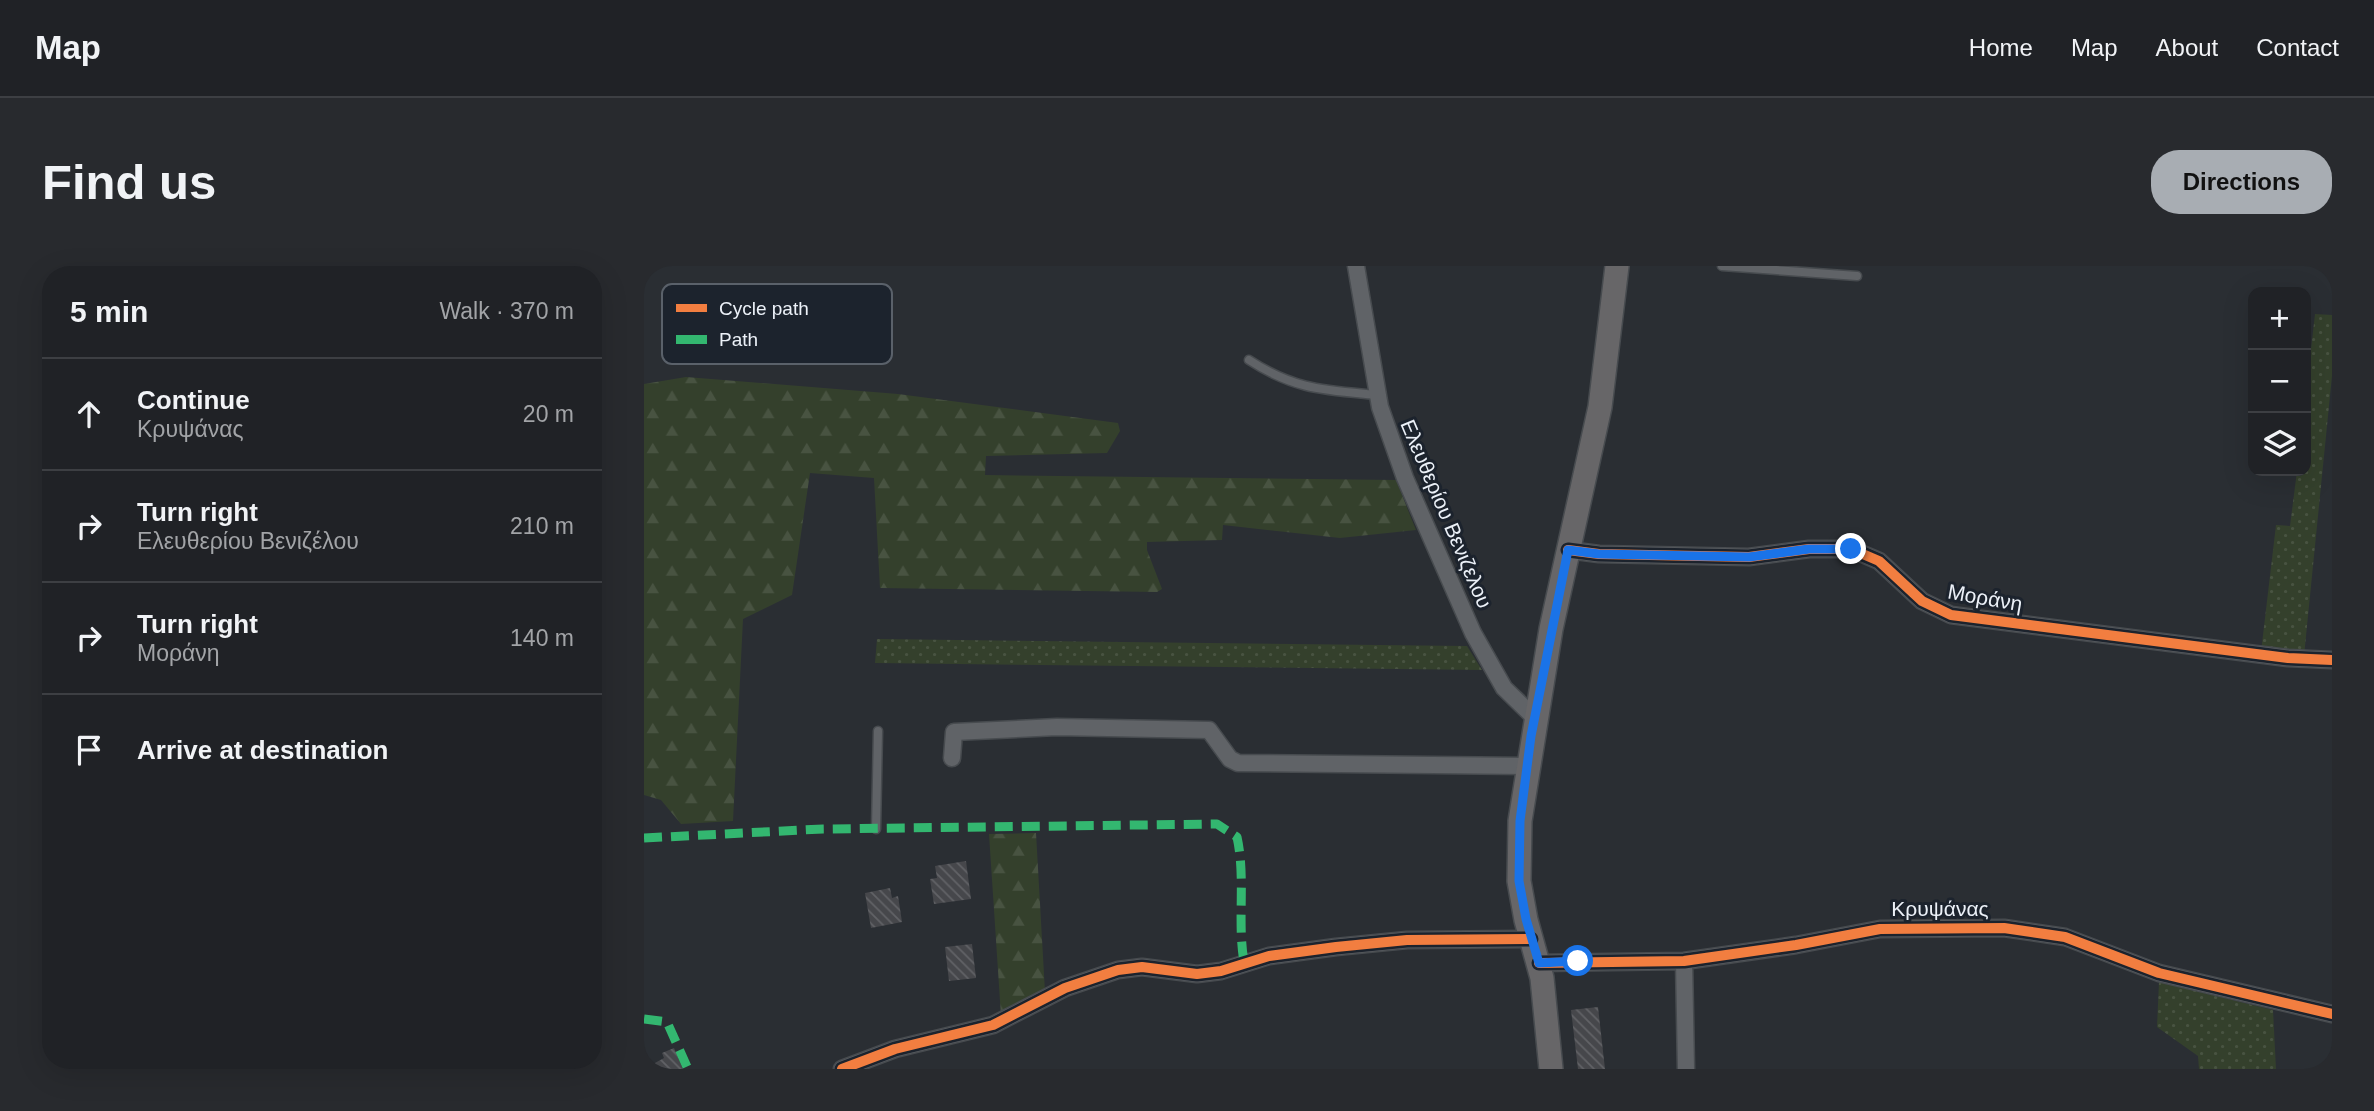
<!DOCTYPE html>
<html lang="en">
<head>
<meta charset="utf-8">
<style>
	body { margin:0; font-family:Helvetica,sans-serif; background:#282a2e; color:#f1f3f6 }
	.controls { position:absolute; right:21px; top:21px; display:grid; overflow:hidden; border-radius:14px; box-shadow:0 7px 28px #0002 }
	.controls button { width:63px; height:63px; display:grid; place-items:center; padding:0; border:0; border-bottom:2px solid #3d3f43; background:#202226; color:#f1f3f6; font:35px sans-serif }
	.stop { position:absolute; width:21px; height:21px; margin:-16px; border:5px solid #1a73e8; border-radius:50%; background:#fff }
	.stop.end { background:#1a73e8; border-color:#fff; box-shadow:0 2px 7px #0008 }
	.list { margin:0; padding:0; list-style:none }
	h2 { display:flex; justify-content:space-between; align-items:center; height:91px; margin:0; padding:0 28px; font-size:30px }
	h2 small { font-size:23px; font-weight:400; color:#a2a4a7 }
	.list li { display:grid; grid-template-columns:46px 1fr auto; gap:21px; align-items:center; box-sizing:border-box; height:112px; padding:0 28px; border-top:2px solid #3d3f43 }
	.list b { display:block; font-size:26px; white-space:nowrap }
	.list p { margin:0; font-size:23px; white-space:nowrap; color:#a2a4a7 }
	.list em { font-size:23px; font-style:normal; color:#a2a4a7 }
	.icon { flex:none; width:38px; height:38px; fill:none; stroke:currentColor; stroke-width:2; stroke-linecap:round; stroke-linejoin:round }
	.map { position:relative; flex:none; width:1688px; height:803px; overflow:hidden; border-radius:28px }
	header { display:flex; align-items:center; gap:42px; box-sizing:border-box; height:98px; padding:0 35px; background:#202226; border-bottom:2px solid #3d3f43 }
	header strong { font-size:33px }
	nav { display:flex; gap:38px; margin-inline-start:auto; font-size:24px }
	.intro { display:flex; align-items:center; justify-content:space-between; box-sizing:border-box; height:168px; padding:0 42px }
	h1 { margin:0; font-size:49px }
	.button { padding:18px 32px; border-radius:28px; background:#a8adb3; color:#111; font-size:24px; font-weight:700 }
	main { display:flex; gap:42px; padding:0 42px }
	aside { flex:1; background:#202226; border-radius:28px; box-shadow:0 7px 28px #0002 }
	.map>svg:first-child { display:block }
	.grass { fill:url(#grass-dots) }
	.forest { fill:url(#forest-firs) }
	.building { fill:url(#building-back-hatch) }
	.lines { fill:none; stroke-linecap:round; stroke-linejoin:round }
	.lane-casing { stroke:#474b4f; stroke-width:11 }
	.street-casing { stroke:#474b4f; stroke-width:19 }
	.secondary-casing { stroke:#474b4f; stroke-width:26 }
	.lane { stroke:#606367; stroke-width:8 }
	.street { stroke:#606367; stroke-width:16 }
	.secondary { stroke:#676668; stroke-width:23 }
	.quiet { stroke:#33b770; stroke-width:9; stroke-dasharray:18 9; stroke-linecap:butt }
	.cycleway-casing { stroke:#1c232d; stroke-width:15 }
	.cycleway { stroke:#f27e40; stroke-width:10 }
	.route { stroke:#1a73e8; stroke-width:9 }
	.labels { text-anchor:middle; stroke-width:6; stroke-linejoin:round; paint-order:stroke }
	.street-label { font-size:21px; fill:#ecf1f8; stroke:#1c232d }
	.key { fill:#1c232d; stroke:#5a616a; stroke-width:2 }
	.key-label { font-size:19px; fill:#ecf1f8 }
</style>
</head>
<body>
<header>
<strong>Map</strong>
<nav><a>Home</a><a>Map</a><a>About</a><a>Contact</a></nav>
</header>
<div class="intro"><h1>Find us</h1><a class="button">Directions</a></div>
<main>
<aside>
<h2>5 min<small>Walk · 370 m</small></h2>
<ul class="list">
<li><svg class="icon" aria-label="ahead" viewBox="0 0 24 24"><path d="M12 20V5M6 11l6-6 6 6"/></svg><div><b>Continue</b><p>Κρυψάνας</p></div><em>20 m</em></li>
<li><svg class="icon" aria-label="right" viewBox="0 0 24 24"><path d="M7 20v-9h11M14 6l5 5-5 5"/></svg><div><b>Turn right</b><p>Ελευθερίου Βενιζέλου</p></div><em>210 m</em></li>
<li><svg class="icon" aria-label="right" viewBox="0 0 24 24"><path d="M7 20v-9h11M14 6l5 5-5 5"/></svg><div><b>Turn right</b><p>Μοράνη</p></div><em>140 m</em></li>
<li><svg class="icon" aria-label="arrive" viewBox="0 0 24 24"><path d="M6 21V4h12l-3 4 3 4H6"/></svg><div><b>Arrive at destination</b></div></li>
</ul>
</aside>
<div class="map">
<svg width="1688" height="803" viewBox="0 0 1688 803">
	<defs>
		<pattern id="grass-dots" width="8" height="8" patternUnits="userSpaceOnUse" patternTransform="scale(1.75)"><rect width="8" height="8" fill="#34402c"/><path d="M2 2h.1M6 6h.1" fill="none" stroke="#485341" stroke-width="1.8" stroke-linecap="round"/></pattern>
		<pattern id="forest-firs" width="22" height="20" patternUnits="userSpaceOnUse" patternTransform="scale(1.75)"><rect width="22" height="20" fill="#34402c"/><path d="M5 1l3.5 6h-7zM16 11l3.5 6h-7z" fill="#485341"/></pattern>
		<pattern id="building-back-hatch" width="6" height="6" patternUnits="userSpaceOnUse" patternTransform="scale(1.75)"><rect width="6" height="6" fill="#46474b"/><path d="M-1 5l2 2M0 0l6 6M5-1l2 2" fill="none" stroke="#616266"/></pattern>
	</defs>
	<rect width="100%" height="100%" fill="#2a2e33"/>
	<path class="grass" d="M1671,48L1688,49V110L1660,390L1617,386L1632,259L1646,260L1653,205H1662V127Z
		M233,373L823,380L838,404L231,397Z
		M1515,716L1629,744L1632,803H1555L1554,790L1513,761Z"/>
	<path class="forest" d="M42,111L254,128L474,157L476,165L463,187L342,190L341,209L752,214L772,264L696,272L579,259L578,274L503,276V284L518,323L513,326L236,322L230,212L166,207L148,329L99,353L89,555L37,558L17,534L0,529V118Z
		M392,567L401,726L357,750L345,568Z"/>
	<path class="building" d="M322,595L327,633L290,638L286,613L293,612L291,600Z
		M246,622L248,632L254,630L258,656L227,662L221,627Z
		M328,678L332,712L305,715L301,681Z
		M954,741L961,803H934L927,744Z
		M30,782L39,803H0L20,792L18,787Z"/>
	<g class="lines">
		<g class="lane-casing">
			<path id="lane" d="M1078,0L1213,10
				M605,94C651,124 681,124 734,129
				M232,563L234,465"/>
		</g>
		<g class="street-casing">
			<path id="street" d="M712,0L736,141L761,212L829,367L860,422L891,452
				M924,284L955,288L1105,291L1165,283H1207L1235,295L1278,335L1307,349L1644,392L1688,394
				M308,492L310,466L413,461L565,464L586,493L594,497L882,500
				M1040,695L1042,803
				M895,697L1040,695L1152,679L1236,663L1360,662L1421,671L1515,707L1688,748
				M198,803L251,783L349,759L421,722L474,704L498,701L553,708L577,705L625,690L692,681L763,674L887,673"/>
		</g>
		<g class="secondary-casing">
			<path id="secondary" d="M907,803L898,712L882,654L875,615L876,555L907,363L956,141L973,0"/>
		</g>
		<use href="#lane" class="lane"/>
		<use href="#street" class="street"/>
		<use href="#secondary" class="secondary"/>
		<path class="quiet" d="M0,572L179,563L573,558L593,571C602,612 593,655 600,696
			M0,753L23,756L44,803"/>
		<g class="cycleway-casing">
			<path id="cycleway" d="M924,284L955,288L1105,291L1165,283H1207L1235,295L1278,335L1307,349L1644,392L1688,394
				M895,697L1040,695L1152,679L1236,663L1360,662L1421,671L1515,707L1688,748
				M198,803L251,783L349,759L421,722L474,704L498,701L553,708L577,705L625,690L692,681L763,674L887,673"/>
		</g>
		<use href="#cycleway" class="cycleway"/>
	</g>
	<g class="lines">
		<path class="route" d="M934,695L895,697L882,653L875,615L876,555L887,470L924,284L955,288L1105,291L1165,283H1207"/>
	</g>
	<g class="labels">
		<g class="street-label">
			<text transform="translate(802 248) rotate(67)" y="7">Ελευθερίου Βενιζελου</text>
			<text transform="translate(1341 332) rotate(10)" y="7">Μοράνη</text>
			<text x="1296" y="650">Κρυψάνας</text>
		</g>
	</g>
	<rect x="18" y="18" width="230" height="80" rx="10" class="key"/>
	<rect x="32" y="38" width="31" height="8" fill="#f27e40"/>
	<rect x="32" y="69" width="31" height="9" fill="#33b770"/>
	<g class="key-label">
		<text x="75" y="49">Cycle path</text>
		<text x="75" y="80">Path</text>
	</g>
</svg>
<div class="controls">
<button>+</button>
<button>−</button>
<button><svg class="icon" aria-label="layers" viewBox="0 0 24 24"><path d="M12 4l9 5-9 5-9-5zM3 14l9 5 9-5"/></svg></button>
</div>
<div class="stop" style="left:934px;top:695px"></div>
<div class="stop end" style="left:1207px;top:283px"></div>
</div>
</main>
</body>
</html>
